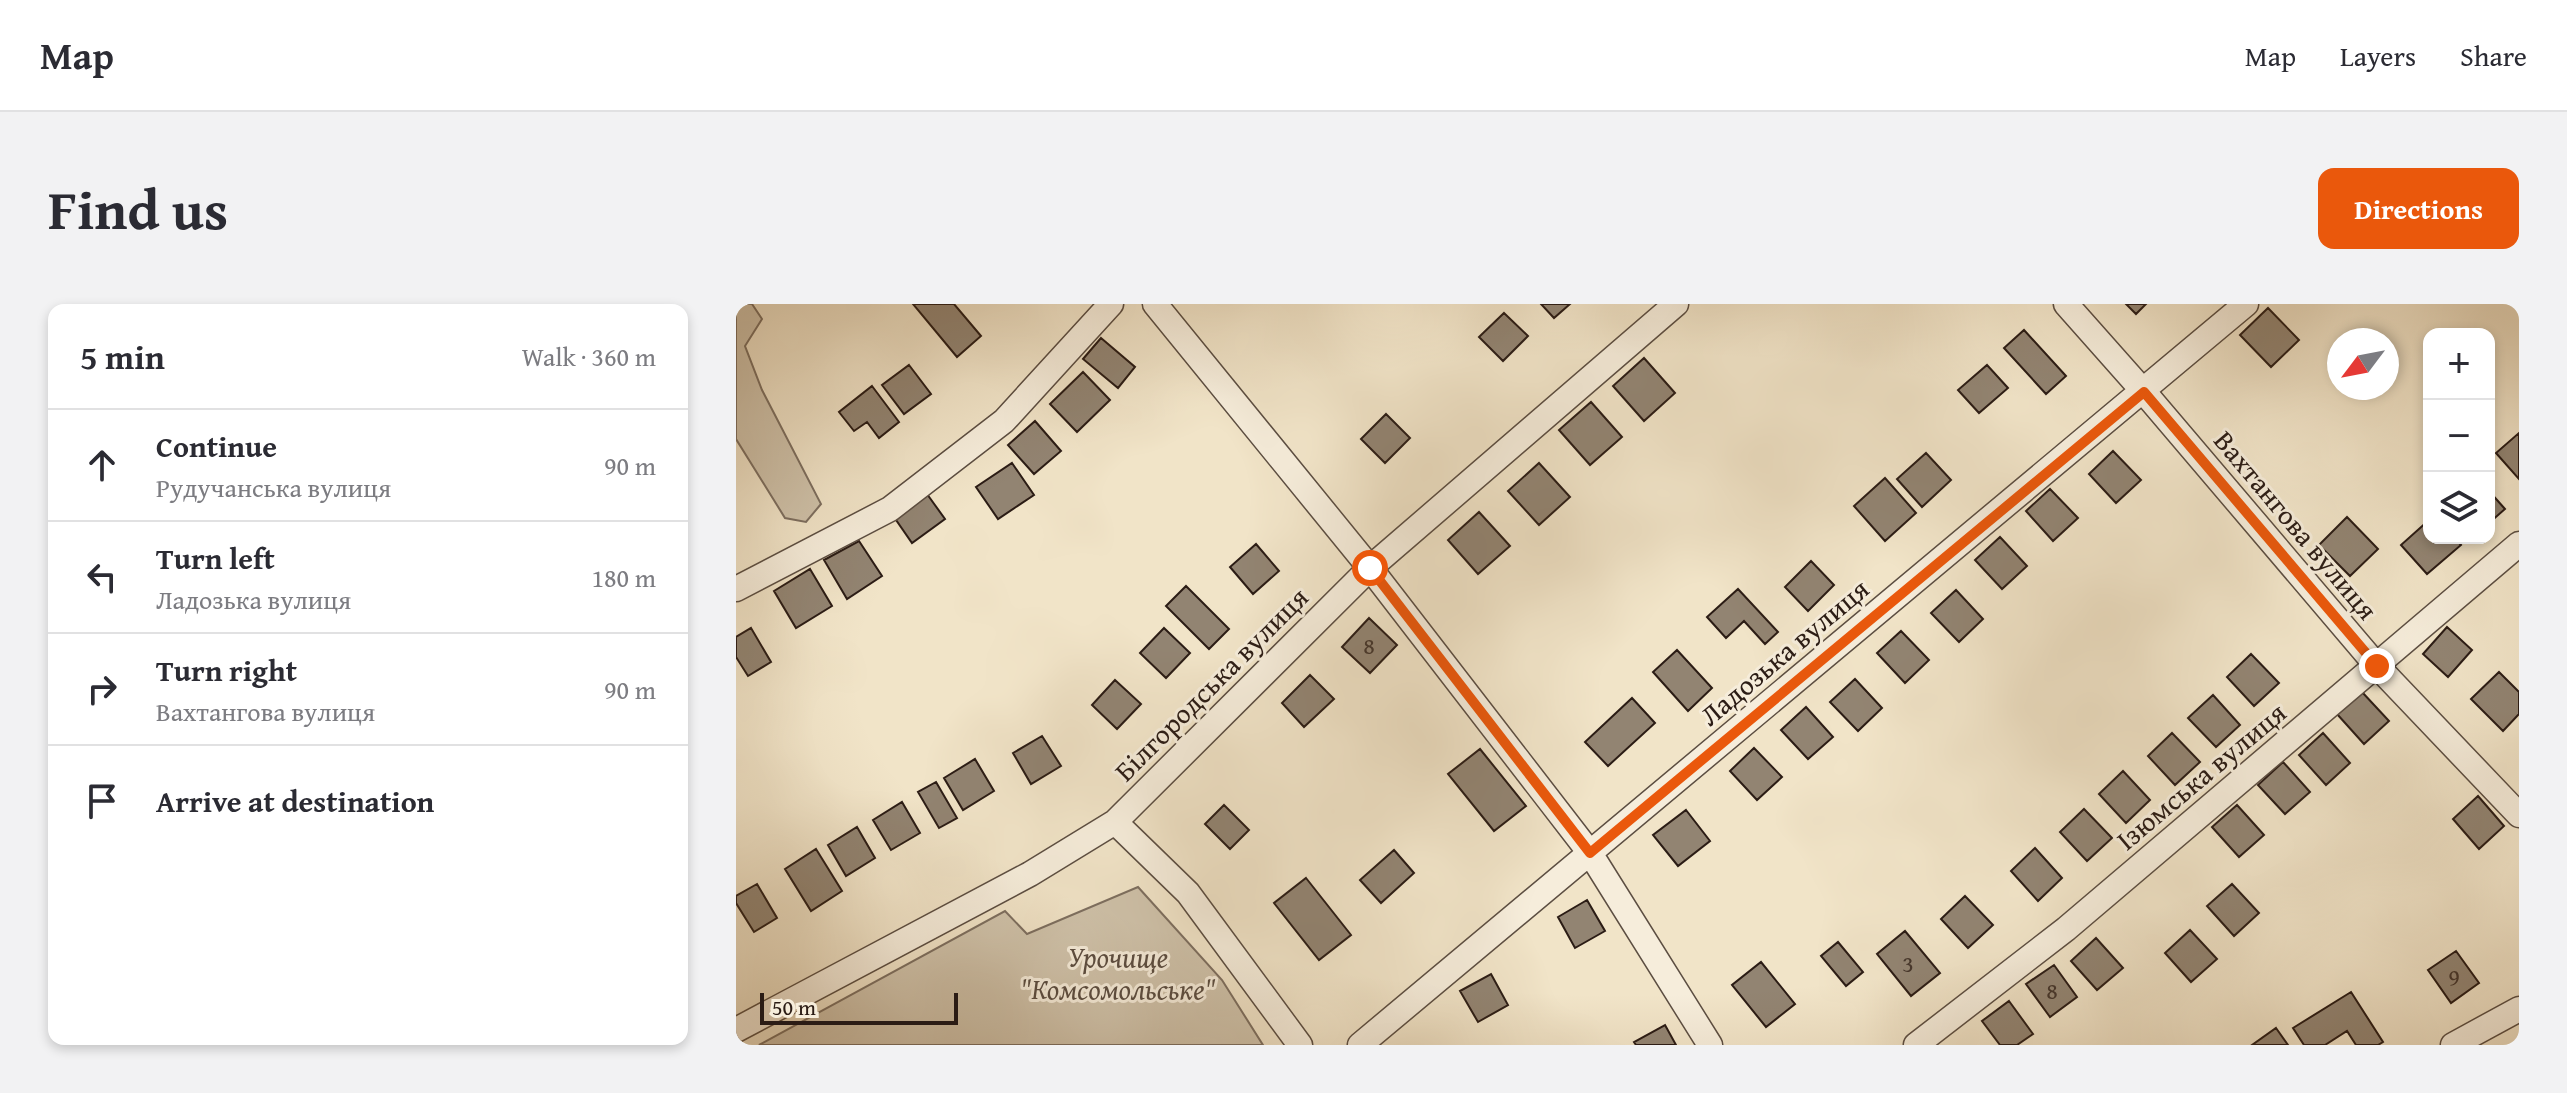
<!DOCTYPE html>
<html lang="en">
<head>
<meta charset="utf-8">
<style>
	body { margin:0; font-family:"Gentium Book Plus",serif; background:#f2f2f3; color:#2b2b33 }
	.controls { position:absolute; right:24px; top:24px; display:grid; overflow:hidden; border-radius:16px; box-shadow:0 4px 12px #0003 }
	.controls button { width:72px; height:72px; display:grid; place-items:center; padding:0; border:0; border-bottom:2px solid #e1e1e2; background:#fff; color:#2b2b33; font:40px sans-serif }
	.compass { position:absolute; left:1591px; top:24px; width:72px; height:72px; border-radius:50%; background:#fff; box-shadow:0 4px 12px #0003; rotate:238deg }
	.scale { position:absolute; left:24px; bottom:20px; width:198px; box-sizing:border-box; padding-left:8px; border:4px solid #2b1c15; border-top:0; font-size:22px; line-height:28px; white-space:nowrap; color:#2b1c15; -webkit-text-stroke:6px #f6eddb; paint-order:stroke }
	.stop { position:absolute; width:24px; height:24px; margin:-18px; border:6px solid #ea580c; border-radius:50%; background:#fff }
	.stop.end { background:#ea580c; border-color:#fff; box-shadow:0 2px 8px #0008 }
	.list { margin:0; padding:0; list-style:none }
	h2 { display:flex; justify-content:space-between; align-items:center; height:104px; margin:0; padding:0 32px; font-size:34px }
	h2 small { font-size:26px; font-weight:400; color:#7c7c81 }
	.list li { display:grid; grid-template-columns:52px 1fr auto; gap:24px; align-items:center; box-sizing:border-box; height:112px; padding:0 32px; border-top:2px solid #e1e1e2 }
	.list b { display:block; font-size:30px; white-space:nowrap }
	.list p { margin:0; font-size:26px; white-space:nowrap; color:#7c7c81 }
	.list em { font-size:26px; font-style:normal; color:#7c7c81 }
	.icon { flex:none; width:44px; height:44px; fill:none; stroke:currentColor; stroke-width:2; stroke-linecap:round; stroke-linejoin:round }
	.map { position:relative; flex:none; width:1783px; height:741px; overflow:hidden; border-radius:16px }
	header { display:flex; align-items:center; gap:48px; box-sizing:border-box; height:112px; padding:0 40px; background:#fff; border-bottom:2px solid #e1e1e2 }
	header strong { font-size:38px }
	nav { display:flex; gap:44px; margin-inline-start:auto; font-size:28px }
	.intro { display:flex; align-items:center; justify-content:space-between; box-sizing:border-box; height:192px; padding:0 48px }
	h1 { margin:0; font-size:56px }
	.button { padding:20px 36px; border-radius:16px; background:#ea580c; color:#fff; font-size:28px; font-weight:700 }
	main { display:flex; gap:48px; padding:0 48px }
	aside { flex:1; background:#fff; border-radius:16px; box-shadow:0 4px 12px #0003 }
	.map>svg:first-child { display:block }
	.green { fill:#cfc2aa; stroke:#7d6f60; stroke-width:2 }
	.building { fill:#928472; stroke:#2b1c15; stroke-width:2 }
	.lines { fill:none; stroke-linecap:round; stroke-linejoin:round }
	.minor-casing { stroke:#5c4e42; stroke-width:27 }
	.minor { stroke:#f6eddb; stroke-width:24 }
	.route { stroke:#ea580c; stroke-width:10 }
	.labels { text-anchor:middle; stroke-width:6; stroke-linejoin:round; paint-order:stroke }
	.number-label { font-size:24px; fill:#45362c }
	.street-label { font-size:28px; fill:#2b1c15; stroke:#f6eddb }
	.park-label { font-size:28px; font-style:italic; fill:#5c4e42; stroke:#f6eddb }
</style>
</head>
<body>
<header>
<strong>Map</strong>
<nav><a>Map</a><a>Layers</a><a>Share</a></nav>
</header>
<div class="intro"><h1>Find us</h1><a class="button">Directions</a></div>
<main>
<aside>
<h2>5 min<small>Walk · 360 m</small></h2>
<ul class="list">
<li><svg class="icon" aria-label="ahead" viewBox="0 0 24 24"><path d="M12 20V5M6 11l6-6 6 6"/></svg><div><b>Continue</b><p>Рудучанська вулиця</p></div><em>90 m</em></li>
<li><svg class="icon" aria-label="left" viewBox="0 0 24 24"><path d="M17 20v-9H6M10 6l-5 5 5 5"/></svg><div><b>Turn left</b><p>Ладозька вулиця</p></div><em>180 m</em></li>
<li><svg class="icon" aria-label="right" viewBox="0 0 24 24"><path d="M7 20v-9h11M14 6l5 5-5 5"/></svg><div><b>Turn right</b><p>Вахтангова вулиця</p></div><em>90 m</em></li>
<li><svg class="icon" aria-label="arrive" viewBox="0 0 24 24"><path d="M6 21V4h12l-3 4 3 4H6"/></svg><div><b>Arrive at destination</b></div></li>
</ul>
</aside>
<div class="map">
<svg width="1783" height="741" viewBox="0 0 1783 741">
	<rect width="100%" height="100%" fill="#f1e4c8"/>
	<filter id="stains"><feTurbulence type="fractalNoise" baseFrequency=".0025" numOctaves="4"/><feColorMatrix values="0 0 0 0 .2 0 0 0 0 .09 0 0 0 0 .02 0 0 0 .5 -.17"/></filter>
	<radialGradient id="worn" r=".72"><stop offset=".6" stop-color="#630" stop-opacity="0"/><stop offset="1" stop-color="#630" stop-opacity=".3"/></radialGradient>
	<path class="green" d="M0,0H16L26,15L9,42L26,86L85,200L70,218L49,214L0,135Z
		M402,583L486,676L527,741H23L269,607L291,630Z"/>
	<path class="building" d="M177,0H218L245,32L221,53Z
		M805,0H834L818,14Z
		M1390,0H1410L1400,10Z
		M1532,4L1563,36L1535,63L1504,31Z
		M768,9L792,32L767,57L743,33Z
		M1288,26L1330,72L1310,90L1268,44Z
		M365,34L399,63L382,84L347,55Z
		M908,54L939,89L908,117L877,82Z
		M173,61L195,90L168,110L146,81Z
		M1251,61L1272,84L1243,109L1222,86Z
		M347,68L374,96L341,128L314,100Z
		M136,82L163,118L143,134L131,118L118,127L103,108Z
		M855,98L886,133L854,161L823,126Z
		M650,110L674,134L649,159L625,135Z
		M299,117L325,147L298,170L272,141Z
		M1783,129V175L1760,149Z
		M1377,147L1405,176L1380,199L1353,170Z
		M1190,149L1215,176L1186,203L1161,175Z
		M276,159L298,191L262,215L240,183Z
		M803,159L834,193L803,221L772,187Z
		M1149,174L1180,209L1149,237L1118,202Z
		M1314,185L1342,214L1317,237L1290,207Z
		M1753,187L1769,205L1753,219Z
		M191,190L209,215L176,239L158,213Z
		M743,208L774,242L742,270L712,236Z
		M1611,213L1642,245L1614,272L1583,241Z
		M1693,216V234H1719L1725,241L1691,270L1665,241Z
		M1264,233L1291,262L1266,285L1239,256Z
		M123,237L146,272L111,295L88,256Z
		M520,240L543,267L517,290L494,263Z
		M1075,257L1098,281L1072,307L1049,283Z
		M74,265L96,302L60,324L38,287Z
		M450,282L493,325L473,345L430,302Z
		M1002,285L1042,328L1029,340L1008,317L990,334L971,313Z
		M1220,286L1247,315L1223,338L1195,309Z
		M633,314L661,341L634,369L606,343Z
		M1711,323L1736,346L1712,373L1687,350Z
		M15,324L35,358L12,372L0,353V333Z
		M428,324L454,349L430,374L404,349Z
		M1165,327L1193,356L1169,379L1141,349Z
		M941,346L976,384L952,407L917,368Z
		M1515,350L1543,379L1518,402L1491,373Z
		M1763,368L1783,388V410L1767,427L1735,395Z
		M574,371L598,395L568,423L546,399Z
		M1119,375L1146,404L1122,427L1094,398Z
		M379,376L405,400L381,425L356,401Z
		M1626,388L1653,417L1628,440L1601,410Z
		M1477,391L1504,421L1480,443L1452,414Z
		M896,394L919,419L872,462L849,438Z
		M1070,403L1097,433L1072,455L1045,426Z
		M1436,429L1464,458L1439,481L1412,452Z
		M1587,429L1614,459L1590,481L1563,451Z
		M306,432L325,462L295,480L277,449Z
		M1018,444L1046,473L1021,496L994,467Z
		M744,445L790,502L758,527L712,470Z
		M239,455L258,487L227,506L208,474Z
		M1547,458L1574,488L1549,510L1522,481Z
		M1387,467L1414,496L1390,519L1363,490Z
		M200,478L221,514L203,524L182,488Z
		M1742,492L1768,522L1743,545L1717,515Z
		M166,498L184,529L155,546L137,516Z
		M488,501L513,526L494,545L469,520Z
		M1501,501L1528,531L1503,553L1476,523Z
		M1348,505L1376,534L1351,557L1324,528Z
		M950,506L974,537L942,562L917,531Z
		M121,523L139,554L110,572L92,541Z
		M1299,544L1326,574L1302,597L1275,567Z
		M80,545L106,587L75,607L49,565Z
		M658,546L678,569L645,599L624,576Z
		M570,574L615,631L583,656L538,599Z
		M21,580L41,614L18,628L0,599V592Z
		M1496,580L1523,609L1498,632L1471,602Z
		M1229,592L1257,621L1232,644L1205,615Z
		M851,596L869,627L839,644L822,613Z
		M1454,626L1481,655L1455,678L1429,649Z
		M1169,627L1204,669L1175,692L1141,650Z
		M1360,634L1387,664L1361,686L1335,657Z
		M1102,638L1127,668L1110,682L1085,652Z
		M1720,647L1743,679L1715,699L1692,666Z
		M1025,658L1059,700L1030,723L996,681Z
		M1318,661L1341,693L1314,713L1290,680Z
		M755,670L772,701L742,718L724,687Z
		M1615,688L1647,738L1642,741H1620L1611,727L1589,741H1568L1557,724Z
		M1273,697L1297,730L1281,741H1264L1246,717Z
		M929,721L940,741H900L898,738Z
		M1540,724L1552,741H1516Z"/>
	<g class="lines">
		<g class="minor-casing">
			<path id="minor" d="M419,0L634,264L854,549L974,741
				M1330,0L1408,88L1641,362L1783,511
				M0,285L154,205L268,117L375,0
				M379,518L452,589L564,741
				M0,726L294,570L379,518L634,264L940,0
				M624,741L1510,0
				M1180,741L1330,625L1783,240
				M1717,741L1783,705"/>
		</g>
		<use href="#minor" class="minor"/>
	</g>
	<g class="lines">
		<path class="route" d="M634,264L854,549L1408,88L1641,362"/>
	</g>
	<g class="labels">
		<g class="number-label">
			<text x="633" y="350">8</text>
			<text x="1172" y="668">3</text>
			<text x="1718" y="681">9</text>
			<text x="1316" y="695">8</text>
		</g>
		<g class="street-label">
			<text transform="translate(1560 221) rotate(50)" y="10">Вахтангова вулиця</text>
			<text transform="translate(1048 348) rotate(-40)" y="10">Ладозька вулиця</text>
			<text transform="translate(475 380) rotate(-45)" y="10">Білгородська вулиця</text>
			<text transform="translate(1465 472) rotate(-40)" y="10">Ізюмська вулиця</text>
		</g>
		<g class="park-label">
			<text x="382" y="663">Урочище<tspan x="382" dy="32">"Комсомольське"</tspan></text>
		</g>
	</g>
	<rect width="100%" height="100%" filter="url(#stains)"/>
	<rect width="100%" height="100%" fill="url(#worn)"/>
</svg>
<div class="controls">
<button>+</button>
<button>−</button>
<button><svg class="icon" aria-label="layers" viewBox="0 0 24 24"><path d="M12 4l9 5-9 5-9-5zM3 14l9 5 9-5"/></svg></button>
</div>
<svg class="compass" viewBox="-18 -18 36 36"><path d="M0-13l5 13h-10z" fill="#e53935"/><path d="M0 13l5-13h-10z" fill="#7c7c81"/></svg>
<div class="scale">50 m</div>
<div class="stop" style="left:634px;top:264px"></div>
<div class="stop end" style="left:1641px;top:362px"></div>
</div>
</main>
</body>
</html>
